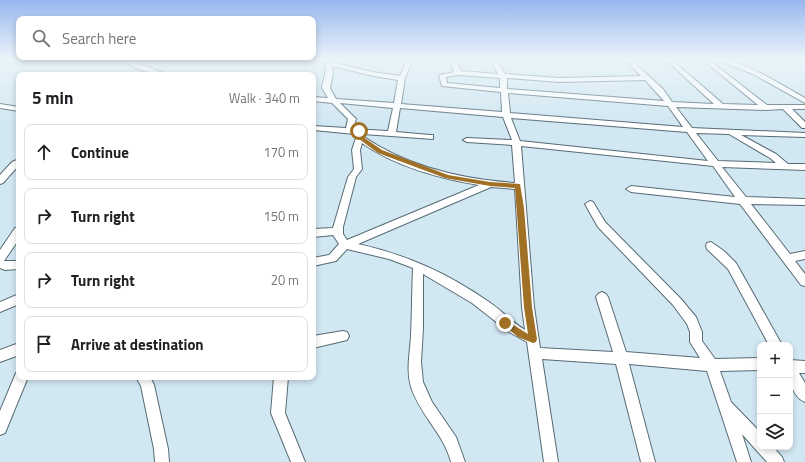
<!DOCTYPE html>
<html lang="en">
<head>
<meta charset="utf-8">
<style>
	body { margin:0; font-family:"Titillium Web",sans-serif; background:#f6f6f6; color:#202124 }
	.controls { position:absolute; right:12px; bottom:12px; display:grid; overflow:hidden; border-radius:8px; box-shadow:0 2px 6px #0003 }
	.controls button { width:36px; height:36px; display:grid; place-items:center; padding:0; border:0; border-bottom:1px solid #e0e0e0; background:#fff; color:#202124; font:20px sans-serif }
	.stop { position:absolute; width:12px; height:12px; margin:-9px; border:3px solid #a07024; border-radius:50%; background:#fff }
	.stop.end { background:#a07024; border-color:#fff; box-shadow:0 1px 4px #0008 }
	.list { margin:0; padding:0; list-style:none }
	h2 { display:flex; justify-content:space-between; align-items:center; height:52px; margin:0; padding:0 16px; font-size:17px }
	h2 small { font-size:13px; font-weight:400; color:#757577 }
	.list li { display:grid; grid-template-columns:26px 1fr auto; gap:12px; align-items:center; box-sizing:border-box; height:56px; margin:0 8px 8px; padding:0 8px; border:1px solid #e0e0e0; border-radius:8px }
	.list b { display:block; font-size:15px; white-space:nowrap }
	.list em { font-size:13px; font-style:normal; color:#757577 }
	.icon { flex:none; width:22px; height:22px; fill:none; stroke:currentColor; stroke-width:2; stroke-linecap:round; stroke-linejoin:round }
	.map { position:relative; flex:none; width:805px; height:462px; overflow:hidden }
	.search { position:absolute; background:#fff; box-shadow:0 2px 6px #0003; left:16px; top:16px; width:300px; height:44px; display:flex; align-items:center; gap:10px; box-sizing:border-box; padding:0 14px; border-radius:8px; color:#757577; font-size:15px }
	.panel { position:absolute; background:#fff; box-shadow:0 2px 6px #0003; left:16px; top:72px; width:300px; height:308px; border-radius:8px }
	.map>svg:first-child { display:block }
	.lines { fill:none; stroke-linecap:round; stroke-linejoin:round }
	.minor-casing { stroke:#576b74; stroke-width:2 }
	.minor { fill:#fff; fill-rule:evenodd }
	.route { fill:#a07024 }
</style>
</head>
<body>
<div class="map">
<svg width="805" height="462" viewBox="0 0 805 462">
	<rect width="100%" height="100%" fill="#d1e7f2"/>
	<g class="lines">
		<g class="minor-casing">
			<path id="minor" d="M123,60H130L168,75C156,75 132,69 123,60Z
				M318,60H329L330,62L373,72L400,76L407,60H413L405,78L401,104L502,112L501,92L442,86L439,76L440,75L454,72L450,60H456L461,71L498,74L491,60H497L505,74L559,78L641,76L625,60H631L663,89L672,102L714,104L666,60H672L723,104L758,105L703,60H709L767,105H805V109H792L805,122V128H802L783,109L766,110L676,107L692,128L805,133V137L741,135L776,154L788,164H805V170L722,167L746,197L805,199V205L751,204L790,254L805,251V259L795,261L805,274V286L801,285L740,204L631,192L626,189L631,186L735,197L713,166L521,146L534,307L540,348L613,352L596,297L598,294L602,292L606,294L608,297L626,352L700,358L690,342V332L687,324L673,305L598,227L585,204L590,201L593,202L605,222L681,299L696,317L702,332V341L715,359L760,358V370L720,371L731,402L760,432V447H773L782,457L784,462H767L742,434L751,462H737L707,371L629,364L655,462H641L616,364L542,359L558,462H544L527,342L509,332L472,303L423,274V328L421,362L423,382L432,402L456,437L465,462H451C444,434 420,415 411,387C406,370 410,353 411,336C412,313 412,291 413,268L389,259L347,249L336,261L313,266V258L329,255L339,244L333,235L313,237V229L333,228L348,177L354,169L352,150L356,138L355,134L313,130V126L346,128L348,119L332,103L313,101V97L328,98L322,88C323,78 328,72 324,62ZM332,66L373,76L398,80L394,103L336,99L330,88L333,73ZM458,75L500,78V88L447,83L446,77ZM507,78L559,82L645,80L664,101L507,89ZM508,93L668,106L683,127L510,113ZM340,103L393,108L388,131L353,129L356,119ZM400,108L503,117L512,140L467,138L463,140L467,142L512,145L515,183C462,179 408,167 364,137L363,134L433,139V135H430L396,132ZM511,118L687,132L708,161L520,141ZM696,133L729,134L770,158L776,163L718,161ZM362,143C394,166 441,179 479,185L347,240L343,234V227L356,177L362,169L360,150ZM491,187L515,189L522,307L525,330C512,322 501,310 489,302C447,273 407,255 358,244Z
				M717,60C739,57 785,87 805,98V103L753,74Z
				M0,104L19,107V111L0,108Z
				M19,159V165L3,183L0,184V175L12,162Z
				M19,227V239L4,261H19V269L5,270L0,268V250L15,228Z
				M711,242L724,251L736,263L782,345H769L728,269L707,249L706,246L707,243Z
				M19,294V304L0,312V302Z
				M343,331L347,332L349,336L347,340L313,348V336Z
				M19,343V355L0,362V350Z
				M790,360L805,361V373H799L805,383V402C789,395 790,374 790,360Z
				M19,372V377H28L5,433L0,435V411L16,373Z
				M136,377H150L154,385L168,449L169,462H155L154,449L141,386Z
				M274,377H288L285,413L305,462H291L271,413Z"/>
		</g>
		<use href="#minor" class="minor"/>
	</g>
	<linearGradient id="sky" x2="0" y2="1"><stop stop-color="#99b7ef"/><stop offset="0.48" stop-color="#eaf4f9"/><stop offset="1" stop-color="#eaf4f9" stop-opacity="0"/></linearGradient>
	<rect width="805" height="124" fill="url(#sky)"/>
	<path class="route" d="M359,129L362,131L363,137L382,150L448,175L490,182L520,184L524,208L532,307L537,339L536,342L533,343L518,337L501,323L502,321H507L528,334L524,307L515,188L490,186L445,178L378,153L359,139L357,131Z"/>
</svg>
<div class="controls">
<button>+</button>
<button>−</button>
<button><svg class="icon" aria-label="layers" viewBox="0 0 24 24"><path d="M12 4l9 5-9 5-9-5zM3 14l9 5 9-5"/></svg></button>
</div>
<div class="stop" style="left:359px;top:131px"></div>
<div class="stop end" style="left:505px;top:323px"></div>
<div class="search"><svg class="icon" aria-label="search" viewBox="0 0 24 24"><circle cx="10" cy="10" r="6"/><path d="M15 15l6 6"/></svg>Search here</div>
<section class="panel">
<h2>5 min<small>Walk · 340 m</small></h2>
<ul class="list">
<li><svg class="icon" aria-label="ahead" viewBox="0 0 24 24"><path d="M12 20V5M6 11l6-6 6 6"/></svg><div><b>Continue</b></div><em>170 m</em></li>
<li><svg class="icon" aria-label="right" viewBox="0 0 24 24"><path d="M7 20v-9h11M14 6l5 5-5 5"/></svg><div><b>Turn right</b></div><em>150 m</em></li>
<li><svg class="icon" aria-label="right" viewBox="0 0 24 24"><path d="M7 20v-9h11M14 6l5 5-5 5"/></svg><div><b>Turn right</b></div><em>20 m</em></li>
<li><svg class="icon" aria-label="arrive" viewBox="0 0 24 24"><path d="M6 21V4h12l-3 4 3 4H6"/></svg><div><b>Arrive at destination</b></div></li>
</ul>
</section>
</div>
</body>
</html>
